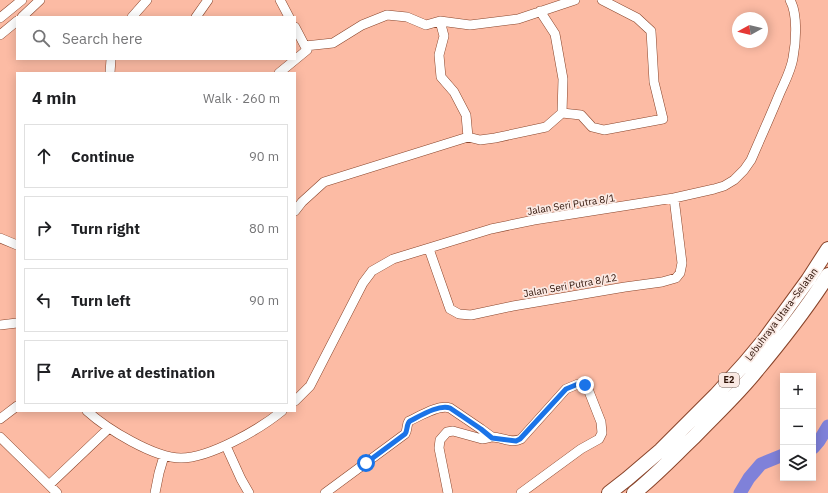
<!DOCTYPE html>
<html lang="en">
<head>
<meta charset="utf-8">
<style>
	body { margin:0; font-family:"IBM Plex Sans",sans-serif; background:#f6f6f6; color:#202124 }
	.controls { position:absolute; right:12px; bottom:12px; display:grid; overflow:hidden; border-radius:0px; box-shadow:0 2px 10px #0003 }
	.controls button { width:36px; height:36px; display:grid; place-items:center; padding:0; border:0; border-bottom:1px solid #e0e0e0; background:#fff; color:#202124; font:20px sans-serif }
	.compass { position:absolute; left:732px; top:12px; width:36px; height:36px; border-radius:50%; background:#fff; box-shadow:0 2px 10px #0003; rotate:262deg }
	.stop { position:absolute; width:12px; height:12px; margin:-9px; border:3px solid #1a73e8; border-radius:50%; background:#fff }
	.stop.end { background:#1a73e8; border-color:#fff; box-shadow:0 1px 4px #0008 }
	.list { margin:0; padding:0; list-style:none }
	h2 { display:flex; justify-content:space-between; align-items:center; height:52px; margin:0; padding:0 16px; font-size:17px }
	h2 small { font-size:13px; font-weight:400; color:#757577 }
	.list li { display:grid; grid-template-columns:26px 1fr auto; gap:12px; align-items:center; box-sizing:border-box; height:64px; margin:0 8px 8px; padding:0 8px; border:1px solid #e0e0e0; border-radius:0px }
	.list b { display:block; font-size:15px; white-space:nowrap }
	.list em { font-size:13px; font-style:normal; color:#757577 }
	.icon { flex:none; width:22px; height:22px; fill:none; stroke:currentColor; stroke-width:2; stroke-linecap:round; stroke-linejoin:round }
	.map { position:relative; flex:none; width:828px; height:493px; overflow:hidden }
	.search { position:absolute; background:#fff; box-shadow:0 2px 10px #0003; left:16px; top:16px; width:280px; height:44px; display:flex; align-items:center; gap:10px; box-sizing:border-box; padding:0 14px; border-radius:0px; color:#757577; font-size:15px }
	.panel { position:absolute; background:#fff; box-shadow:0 2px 10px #0003; left:16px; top:72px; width:280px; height:340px; border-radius:0px }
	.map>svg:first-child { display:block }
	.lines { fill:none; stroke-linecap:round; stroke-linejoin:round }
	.river { stroke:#7f81d9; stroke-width:13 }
	.minor-casing { stroke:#89442a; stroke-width:10 }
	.highway-casing { stroke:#89442a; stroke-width:16 }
	.minor { stroke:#fff; stroke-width:9 }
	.highway { stroke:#fff; stroke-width:14 }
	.route { stroke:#1a73e8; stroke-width:5 }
	.labels { text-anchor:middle; stroke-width:3.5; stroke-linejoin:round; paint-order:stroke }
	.shield { fill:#fae9e3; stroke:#6a5248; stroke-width:1 }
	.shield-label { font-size:9px; font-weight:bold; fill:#2d1106 }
	.street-label { font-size:10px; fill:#2d1106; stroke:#fae9e3 }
</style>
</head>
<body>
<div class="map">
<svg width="828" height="493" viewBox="0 0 828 493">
	<rect width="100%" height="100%" fill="#fcbba4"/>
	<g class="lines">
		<path class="river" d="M813,448L819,441L828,426
			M740,493L749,478L761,464L783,455"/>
		<g class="minor-casing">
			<path id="minor" d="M280,0L289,17
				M22,17L40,0
				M132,17L147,0
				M196,17L208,0
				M0,18L22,0
				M440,21L444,36L439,55L441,77L454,92L466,115L468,137
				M0,35L17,21
				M305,46L333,43L362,25L387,15L407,17L426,25L440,21L470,25L518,19L575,0
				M110,73L111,59
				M279,73L307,50L295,27
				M562,113L581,115L592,127L604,130L663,119L654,82L651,31L637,18L602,0
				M295,211L302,202L324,182L468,137L480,140L495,138L546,127L562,113L563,79L555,34L540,11
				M0,238L17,245
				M429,249L450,309L459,314L471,315L513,306L625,287L662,282L676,278L680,273L682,263L674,198
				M0,325L17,323
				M295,401L310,386L363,283L372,271L393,259L491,229L534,220L674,198L714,189L724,186L734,180L744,170L751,160C760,139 770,117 779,95C784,83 791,71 793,58C796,42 798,14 790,0
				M87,411C107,429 154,458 181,458C210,458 260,429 282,411
				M0,419L17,406
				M0,437L49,485L109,428
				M226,446L241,479L249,493
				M49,485L57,493
				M155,493L159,473L164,456
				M325,493L405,434C408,430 406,425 409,421C420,416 439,404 450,408L481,429L492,437
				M448,493L439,448L440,440L447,432L453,431L482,439C486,439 488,438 492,437C502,437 511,444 521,439L566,389L578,384L585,385L588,389L601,422L602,433L599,439L581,449L521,493"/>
		</g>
		<g class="highway-casing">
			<path id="highway" d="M609,493L627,479L661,450L716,395L745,363L765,339L808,280L828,249
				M634,493C655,476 674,456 694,437C715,415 738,394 757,370C782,340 807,308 828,275"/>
		</g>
		<use href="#minor" class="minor"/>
		<use href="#highway" class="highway"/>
	</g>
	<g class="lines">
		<path class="route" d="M366,463L405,434C408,430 406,424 410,421C420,416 439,404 450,408L481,429L492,438L516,441L520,439L566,389L578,384L585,385"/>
	</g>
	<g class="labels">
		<rect class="shield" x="719" y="373" width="20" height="14" rx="3"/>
		<g class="shield-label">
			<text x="729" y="383">E2</text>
		</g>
		<g class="street-label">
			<text transform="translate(571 204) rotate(-9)" y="4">Jalan Seri Putra 8/1</text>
			<text transform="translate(570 285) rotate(-10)" y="4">Jalan Seri Putra 8/12</text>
			<text transform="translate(781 314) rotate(-53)" y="4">Lebuhraya Utara–Selatan</text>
		</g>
	</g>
</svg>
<div class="controls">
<button>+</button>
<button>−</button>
<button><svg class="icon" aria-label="layers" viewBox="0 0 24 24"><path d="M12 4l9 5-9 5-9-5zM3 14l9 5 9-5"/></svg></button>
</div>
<svg class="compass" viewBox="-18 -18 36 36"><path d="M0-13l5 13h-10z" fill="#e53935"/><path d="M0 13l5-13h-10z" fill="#757577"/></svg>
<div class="stop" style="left:366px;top:463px"></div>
<div class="stop end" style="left:585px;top:385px"></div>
<div class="search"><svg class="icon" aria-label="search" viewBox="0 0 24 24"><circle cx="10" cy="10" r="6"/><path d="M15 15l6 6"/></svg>Search here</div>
<section class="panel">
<h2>4 min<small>Walk · 260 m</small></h2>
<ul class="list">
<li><svg class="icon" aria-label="ahead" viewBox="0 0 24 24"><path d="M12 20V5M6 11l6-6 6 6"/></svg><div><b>Continue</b></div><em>90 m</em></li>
<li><svg class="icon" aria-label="right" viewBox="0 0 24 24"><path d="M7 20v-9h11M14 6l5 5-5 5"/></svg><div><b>Turn right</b></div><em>80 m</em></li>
<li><svg class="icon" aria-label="left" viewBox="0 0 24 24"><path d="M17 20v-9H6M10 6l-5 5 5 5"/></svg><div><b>Turn left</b></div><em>90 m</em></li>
<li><svg class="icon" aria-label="arrive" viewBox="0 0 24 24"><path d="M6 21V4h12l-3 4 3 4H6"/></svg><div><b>Arrive at destination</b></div></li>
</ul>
</section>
</div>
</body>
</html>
